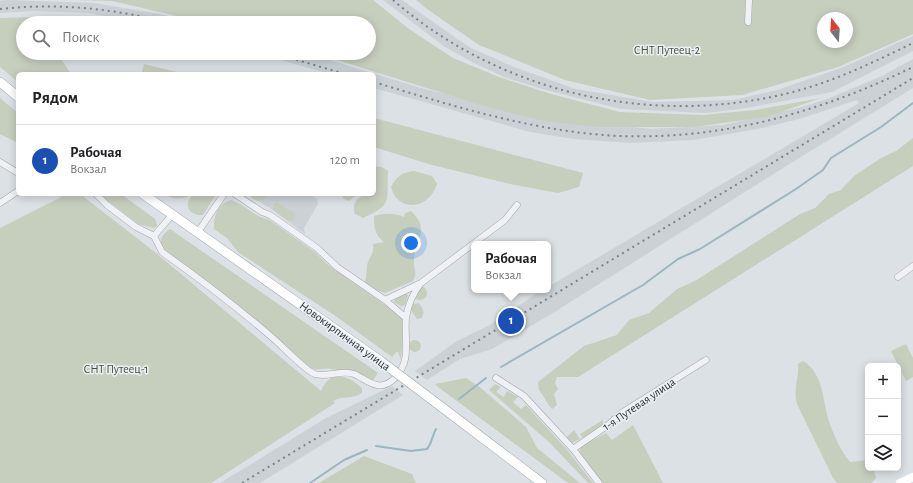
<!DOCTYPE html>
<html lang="ru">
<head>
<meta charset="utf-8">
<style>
	body { margin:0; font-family:"Alegreya Sans",sans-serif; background:#f2f2f2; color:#202124 }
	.controls { position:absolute; right:12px; bottom:12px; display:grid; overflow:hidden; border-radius:6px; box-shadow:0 2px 10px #0003 }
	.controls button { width:36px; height:36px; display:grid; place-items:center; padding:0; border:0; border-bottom:1px solid #e0e0e0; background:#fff; color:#202124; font:20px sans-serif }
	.compass { position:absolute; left:817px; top:12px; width:36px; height:36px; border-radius:50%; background:#fff; box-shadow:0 2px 10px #0003; rotate:343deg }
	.you { position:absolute; left:411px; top:243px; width:14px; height:14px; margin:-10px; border:3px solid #fff; border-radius:50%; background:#1a73e8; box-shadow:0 0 0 6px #1a73e833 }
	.badge { display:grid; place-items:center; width:26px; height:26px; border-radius:50%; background:#be4d77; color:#fff; font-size:13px; font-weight:700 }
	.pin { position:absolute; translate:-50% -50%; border:2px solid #fff; box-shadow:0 1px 4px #0006 }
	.popup { position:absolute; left:471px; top:241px; width:80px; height:52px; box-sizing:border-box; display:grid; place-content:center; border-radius:6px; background:#fff; filter:drop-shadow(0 1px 3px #0005); font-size:13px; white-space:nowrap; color:#757577 }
	.popup b { font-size:15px; color:#202124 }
	.popup::after { content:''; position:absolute; left:50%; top:100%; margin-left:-8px; border:8px solid transparent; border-top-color:#fff }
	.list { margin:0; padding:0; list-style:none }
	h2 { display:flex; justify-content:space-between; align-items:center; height:52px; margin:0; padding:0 16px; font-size:17px }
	h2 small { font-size:13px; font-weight:400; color:#757577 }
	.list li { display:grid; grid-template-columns:26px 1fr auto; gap:12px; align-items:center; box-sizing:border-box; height:72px; padding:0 16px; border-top:1px solid #e0e0e0 }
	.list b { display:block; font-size:15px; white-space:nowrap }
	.list p { margin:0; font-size:13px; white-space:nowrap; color:#757577 }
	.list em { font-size:13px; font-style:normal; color:#757577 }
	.icon { flex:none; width:22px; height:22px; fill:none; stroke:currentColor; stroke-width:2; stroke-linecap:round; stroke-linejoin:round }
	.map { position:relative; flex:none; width:913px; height:483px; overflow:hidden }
	.search { position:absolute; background:#fff; box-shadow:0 2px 10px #0003; left:16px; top:16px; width:360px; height:44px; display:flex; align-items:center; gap:10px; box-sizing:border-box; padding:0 14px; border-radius:22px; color:#757577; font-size:15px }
	.panel { position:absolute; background:#fff; box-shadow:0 2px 10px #0003; left:16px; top:72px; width:360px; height:124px; border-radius:6px }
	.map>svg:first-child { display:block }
	.built { fill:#cbd1d5 }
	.green { fill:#c6cebe; fill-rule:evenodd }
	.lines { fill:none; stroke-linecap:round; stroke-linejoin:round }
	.stream { stroke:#9bb6c1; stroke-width:2 }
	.street-casing { stroke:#a2a9ae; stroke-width:7 }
	.primary-casing { stroke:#9da8af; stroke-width:10 }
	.street { stroke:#eff1f4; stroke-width:6 }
	.secondary { stroke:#fff; stroke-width:8 }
	.primary { stroke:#fff; stroke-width:9 }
	.rail { stroke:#78848c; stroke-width:2; stroke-dasharray:2 4; stroke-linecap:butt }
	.primary-bridge-casing { stroke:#9da8af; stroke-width:10; stroke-linecap:butt }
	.primary-bridge { stroke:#fff; stroke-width:9 }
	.labels { text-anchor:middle; stroke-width:3; stroke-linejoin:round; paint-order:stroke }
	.park-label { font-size:12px; fill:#425337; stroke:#ebf0f3 }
	.street-label { font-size:12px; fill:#283239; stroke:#ebf0f3 }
</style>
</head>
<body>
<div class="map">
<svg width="913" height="483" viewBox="0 0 913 483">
	<rect width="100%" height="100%" fill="#dce1e5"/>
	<path class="built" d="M7,0L94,3L160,14L197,23H148L88,13L35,11L0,13V1Z
		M383,0H402L469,47L514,67L576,89L653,102L734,100L777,90L841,68L913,36V51L832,92L746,108L707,113L621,109L542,89L504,77L474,63L445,47Z
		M256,53H307L421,88L534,116L651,129L723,125L802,107L827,99L882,76L913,59V88L788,165L553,313L492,349L460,359L427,380L415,371L457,341L490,325L536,294L544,290H548V287L859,103L857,100L799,119L758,129L693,140L630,143L574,139L530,132L374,88V74H330Z
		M246,194H310L317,199L318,204L304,228L305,234L273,210Z
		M392,386L403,395L260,483H220L326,418Z"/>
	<path class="green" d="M78,0H373L409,29L453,58L499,77L551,94L620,112L703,115L755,110L821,98L766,117L694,127H597L544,121L484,106L315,53H369V23H207L112,1Z
		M416,0H913V34L838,67L742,95L650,100L565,80L479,45L427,9ZM823,18H847V42H823Z
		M38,17L44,19L47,23H23V53H57L71,74H18V82L0,67V18Z
		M144,64L185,74H145L142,72Z
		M0,98L18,113V143L0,134Z
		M374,118L583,173L579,187L558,193L510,184L432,165L374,147Z
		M913,138V166L578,377H557L555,383L558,389L554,394L557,405L552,409C547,404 544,396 539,390L538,382L584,346L617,335L629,320L649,313L677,289L695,281L800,214L815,208L829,194L841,190L854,176L881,158L896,151Z
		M374,166L382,167L388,171C386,201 394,204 363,218L355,214C350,200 362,194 374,194Z
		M414,171L432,176L437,184C429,210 398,213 391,187C397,176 401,173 414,171Z
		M67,194H80L156,253L321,391C330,369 347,375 362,388V393C352,400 343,395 333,401L335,403L211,483H0V228Z
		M99,194H121L155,219L157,226L154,228L138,224Z
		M164,194H189L187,197C178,199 172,199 164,194Z
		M192,194H216L203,215C196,216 187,212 188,204C188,201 191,197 192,194Z
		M249,194H269C263,202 254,203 249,194Z
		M341,194H357L349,201L344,199Z
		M231,200C244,204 254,217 268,219L315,252L327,264L399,315L403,320L404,326L401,359L397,351L392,357L337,317L238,252L227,238L214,229C213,217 218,203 231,200Z
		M276,202L294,213L295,216L293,221L287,220L273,210V206Z
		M411,211C431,230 415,238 414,260C413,269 418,271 413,281L385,293L374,289L365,282C367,276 366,267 368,262C371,255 374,253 373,244L384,242C375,236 374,227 374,216C385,213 393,213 404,217L405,213Z
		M170,229L378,373L371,383C358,378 345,371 331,369C323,367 317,372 309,368L164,251C158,241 161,235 170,229Z
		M413 293a7 7 0 1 1 14 0a7 7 0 1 1-14 0Z
		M405,293L408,295L405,305L401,306L394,302L395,298Z
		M419,303C423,309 425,311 422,318L417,319L411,310L413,304Z
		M409 346a6 6 0 1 1 12 0a6 6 0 1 1-12 0Z
		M906,344L913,358V377L906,381L891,351Z
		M803,361C825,374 822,403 830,424C835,438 841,451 850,462L868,460V468H873L876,478L871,483H837L833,478L797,404C793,388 799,379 798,364Z
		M466,378L481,388L526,427L537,448L580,483H568L438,387L435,384Z
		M495,384L501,387L496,392L504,397L507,391L518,397L513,402L521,409L526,405L568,451L593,483H588L549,442L489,390Z
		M603,420V426L583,438L580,434Z
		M633,425L663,483H603L579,452L582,446L606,433L612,440Z
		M574,430L580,439L572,443L567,437Z
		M364,456L412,474L416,483H319Z"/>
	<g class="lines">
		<path class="stream" d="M501,367L643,285L678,259L700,249L796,189L823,170L831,158L881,127L913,103
			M459,399L486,378
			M376,446L411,451L427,449C432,443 432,436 436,429
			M310,483L344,460L367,450"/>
		<g class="street-casing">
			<path id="street" d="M748,22L749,0
				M0,162L18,173
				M96,194L107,205L136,227L154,236L162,252C200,279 238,308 274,339C282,346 307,372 315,374C328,378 342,369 354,374C368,380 379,394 395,378C412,360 404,341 406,318C408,305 413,293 421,283
				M235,194L262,212L270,215L317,248L337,267L385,300L406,318
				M0,203L18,191
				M198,232L224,194
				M154,236L172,215
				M898,277L913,266
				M385,300L421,283L505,220L517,205
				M496,378L524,396L573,449L599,483
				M573,449L608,425L623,412L706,360"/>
		</g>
		<g class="primary-casing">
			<path id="primary" d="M0,82L18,97
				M143,194L382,362
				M435,402L542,483"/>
		</g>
		<use href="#street" class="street"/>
		<path class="secondary" d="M900,483L913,477"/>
		<use href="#primary" class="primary"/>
		<path class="rail" d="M393,0C502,94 653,128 793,92C835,81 874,62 913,43
			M0,9C56,3 114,8 168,23
			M273,53L345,74
			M374,82C436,101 498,120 561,130C685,150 802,121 913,67
			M242,483L913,78"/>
		<g class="primary-bridge-casing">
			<path id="primary-bridge" d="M382,362L435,402"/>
		</g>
		<use href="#primary-bridge" class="primary-bridge"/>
	</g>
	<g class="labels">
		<g class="park-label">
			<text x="667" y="54">СНТ Путеец-2</text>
			<text x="116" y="373">СНТ Путеец-1</text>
		</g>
		<g class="street-label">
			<text transform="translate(345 336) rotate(36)" y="4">Новокирпичная улица</text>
			<text transform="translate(639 404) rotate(-34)" y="4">1-я Путевая улица</text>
		</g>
	</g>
</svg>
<div class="controls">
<button>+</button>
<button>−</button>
<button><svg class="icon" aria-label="layers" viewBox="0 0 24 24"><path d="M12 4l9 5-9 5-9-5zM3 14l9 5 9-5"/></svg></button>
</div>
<svg class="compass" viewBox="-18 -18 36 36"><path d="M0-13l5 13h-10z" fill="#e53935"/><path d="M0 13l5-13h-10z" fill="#757577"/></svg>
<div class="you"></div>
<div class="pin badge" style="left:511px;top:321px;background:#1a4fb4">1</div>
<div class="popup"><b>Рабочая</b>Вокзал</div>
<div class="search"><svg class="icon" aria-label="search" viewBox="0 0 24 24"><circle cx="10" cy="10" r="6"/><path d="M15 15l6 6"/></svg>Поиск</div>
<section class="panel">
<h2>Рядом<small></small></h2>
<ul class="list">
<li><span class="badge" style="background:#1a4fb4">1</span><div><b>Рабочая</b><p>Вокзал</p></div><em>120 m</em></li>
</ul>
</section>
</div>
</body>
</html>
